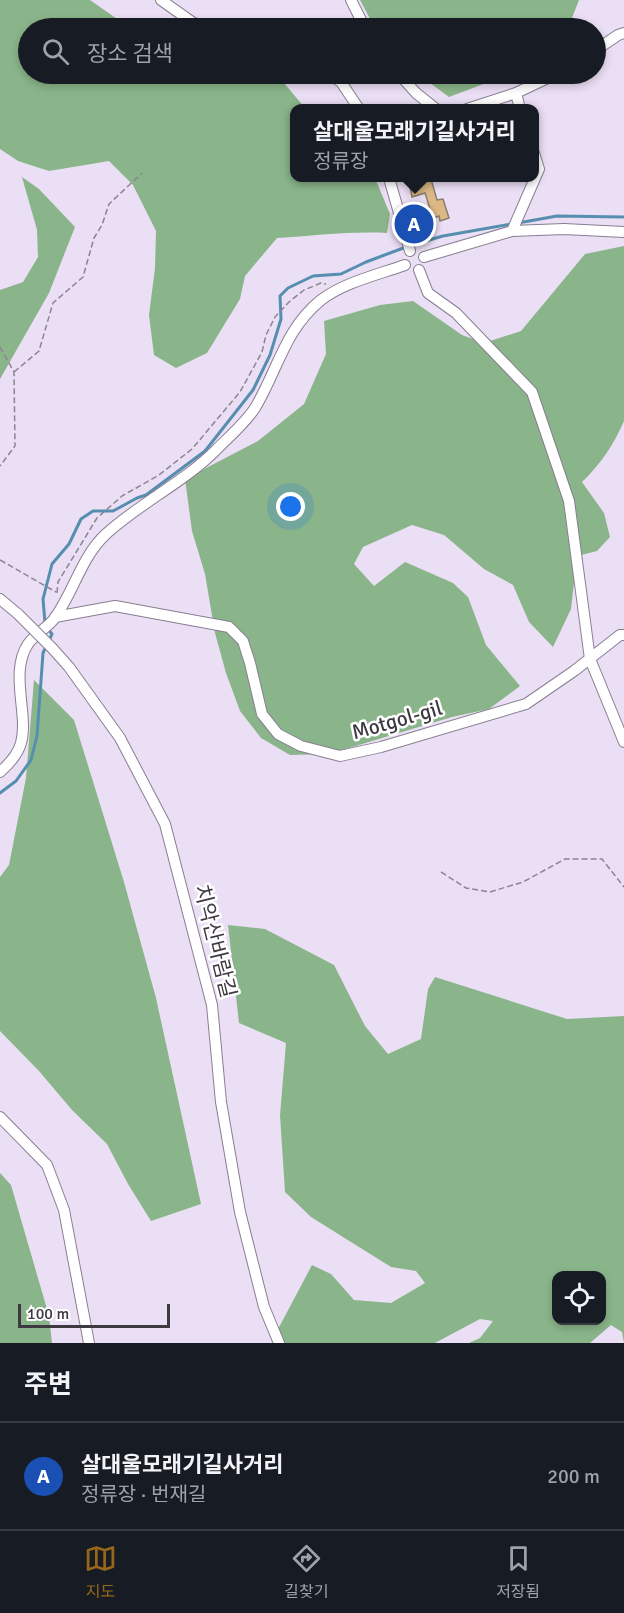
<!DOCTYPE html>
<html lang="ko">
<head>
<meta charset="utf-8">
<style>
	body { margin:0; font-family:Signika,"Noto Sans KR",sans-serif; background:#20242c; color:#f1f3f6 }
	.controls { position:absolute; right:18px; bottom:18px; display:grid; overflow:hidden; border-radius:12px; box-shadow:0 3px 9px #0003 }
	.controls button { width:54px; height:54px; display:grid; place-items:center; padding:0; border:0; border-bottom:2px solid #363941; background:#171b24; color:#f1f3f6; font:30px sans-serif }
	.scale { position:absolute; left:18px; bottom:15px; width:152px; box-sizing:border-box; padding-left:6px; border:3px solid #3e3941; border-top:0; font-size:16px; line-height:21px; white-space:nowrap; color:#3e3941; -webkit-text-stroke:4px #fff; paint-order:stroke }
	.you { position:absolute; left:291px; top:507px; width:21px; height:21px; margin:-15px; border:4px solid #fff; border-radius:50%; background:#1a73e8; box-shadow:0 0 0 9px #1a73e833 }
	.badge { display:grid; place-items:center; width:39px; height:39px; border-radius:50%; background:#986619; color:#fff; font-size:20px; font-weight:700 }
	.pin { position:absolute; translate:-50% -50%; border:3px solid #fff; box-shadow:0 2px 6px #0006 }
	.popup { position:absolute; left:290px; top:104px; width:249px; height:78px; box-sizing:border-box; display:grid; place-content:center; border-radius:12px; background:#171b24; filter:drop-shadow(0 2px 4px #0005); font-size:20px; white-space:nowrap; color:#9ea1a6 }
	.popup b { font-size:22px; color:#f1f3f6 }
	.popup::after { content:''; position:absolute; left:50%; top:100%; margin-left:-12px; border:12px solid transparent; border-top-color:#171b24 }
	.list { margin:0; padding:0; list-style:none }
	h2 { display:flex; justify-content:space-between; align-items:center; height:78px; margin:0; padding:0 24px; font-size:26px }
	h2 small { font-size:20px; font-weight:400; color:#9ea1a6 }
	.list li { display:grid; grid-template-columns:39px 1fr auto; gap:18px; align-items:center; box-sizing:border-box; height:108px; padding:0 24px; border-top:2px solid #363941 }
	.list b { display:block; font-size:22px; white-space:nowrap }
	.list p { margin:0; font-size:20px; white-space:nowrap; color:#9ea1a6 }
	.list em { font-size:20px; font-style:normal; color:#9ea1a6 }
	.icon { flex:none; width:33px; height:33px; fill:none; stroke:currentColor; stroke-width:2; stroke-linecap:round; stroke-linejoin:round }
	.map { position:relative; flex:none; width:624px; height:1343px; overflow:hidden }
	.search { position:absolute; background:#171b24; box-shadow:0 3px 9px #0003; left:18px; right:18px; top:18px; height:66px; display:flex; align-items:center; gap:15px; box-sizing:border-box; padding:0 21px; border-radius:33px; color:#9ea1a6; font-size:22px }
	.sheet { height:186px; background:#171b24 }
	nav { display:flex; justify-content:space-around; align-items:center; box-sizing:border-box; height:84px; border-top:2px solid #363941; background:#171b24; font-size:16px; color:#9ea1a6 }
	nav a { display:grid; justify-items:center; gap:3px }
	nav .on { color:#986619 }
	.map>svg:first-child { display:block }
	.forest { fill:#8ab58a; fill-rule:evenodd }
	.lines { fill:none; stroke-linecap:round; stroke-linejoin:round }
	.stream { stroke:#568eaf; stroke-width:3 }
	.building { fill:#dcb886; stroke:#8a7d6a; stroke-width:1.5 }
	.minor-casing { stroke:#897e91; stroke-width:12 }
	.path { stroke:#8c8492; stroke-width:1.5; stroke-dasharray:6 3; stroke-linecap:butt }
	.minor { stroke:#fff; stroke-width:10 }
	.minor-bridge-casing { stroke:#897e91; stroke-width:12; stroke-linecap:butt }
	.minor-bridge { stroke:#fff; stroke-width:10 }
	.labels { text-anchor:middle; stroke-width:5; stroke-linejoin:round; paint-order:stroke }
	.street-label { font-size:21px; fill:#3e3941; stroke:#fff }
</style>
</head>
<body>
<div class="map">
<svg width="624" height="1343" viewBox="0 0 624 1343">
	<rect width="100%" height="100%" fill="#ebdff5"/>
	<path class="forest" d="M0,0H90L130,28H28V74L246,75L284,83L305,108L294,109V178H375L390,214L387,233C350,231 313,236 277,238L245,276L240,299L207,353L176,368L154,355L149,315L155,268L156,231L133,185L109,161L49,171L18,161L0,149Z
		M360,0H579L568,28H375Z
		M418,74H510L449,97Z
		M22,177L39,189L75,227L49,293L0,379V290L23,282L38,257L37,230Z
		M624,246V421C614,444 601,464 582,482L604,513L610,537L597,551L577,556L571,609L553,647L529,622L513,585L484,569L444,535L412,525L363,547L354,564L374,586L405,562L453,583L468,597L486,645L520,686L489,709L452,717L329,754L290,755L261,738L240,711L226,673L215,633L205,574L192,531L185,479L258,441L304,404L326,354L324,321L380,305L413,301L462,335L484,343L521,331L585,254Z
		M34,680L74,720L124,882L156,998L201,1204L151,1221L128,1184L107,1144L72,1110L39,1071L0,1031V877L9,865L26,778Z
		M228,925L265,929L334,965L365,1026L388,1054L421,1039L428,989L435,977L567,1019L624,1016V1343L622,1332L611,1325L590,1343H469L480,1338L493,1321L480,1319L435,1343H278L276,1333L312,1265L331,1274L354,1300L391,1303L425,1283L416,1271L391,1267L311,1217L285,1192L280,1115L286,1043L239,1023ZM556,1276H602V1320H556Z
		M0,1173L11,1185L49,1316L52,1343H0Z"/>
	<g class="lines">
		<path class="stream" d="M518,223L557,216L624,217
			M412,245L443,236L511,224
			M45,623L43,599L52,564L69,544L81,519L93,511H113L137,498L146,495L205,451L253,390L270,355L281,319L280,296L288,288L313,276L341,274L366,262L406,247
			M0,793L16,781L31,760L37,736L43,653L52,634L48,629"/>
	</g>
	<path class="building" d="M422,178L425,181L431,179L437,200L443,199L449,218L440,221L439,216L433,218L425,193L412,197L409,182Z"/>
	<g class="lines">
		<g class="minor-casing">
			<path id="minor" d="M161,0L192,22L205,28
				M351,0L365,28
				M596,50L618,35L624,33
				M329,74L341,82L359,109
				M399,74L416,93L436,109
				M516,93L520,109
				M467,109L516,93L556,74
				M389,178L410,251
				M512,231L539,169L534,153
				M424,257L512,231L564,229L624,232
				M419,270L428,293L456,313L532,392L569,501L590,659L624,742
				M0,599L18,614
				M55,617L115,606L229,627L243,641L250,663L262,714L278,734L301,746L340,756L381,747L526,704L574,671L620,635H624
				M53,649L69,667L120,738L165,824L212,1005L221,1102L240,1212L264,1307L279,1343
				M0,772C8,765 18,754 21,743C29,714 9,673 28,644C35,634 47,628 54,619C74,592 81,557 106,534C141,502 185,482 218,448C230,436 246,422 255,408C278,370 284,330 321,300C345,282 377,275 405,265
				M0,1117L47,1165L64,1210L89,1343"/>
		</g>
		<path class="path" d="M0,347L14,372L15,446L0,466
			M14,372L39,351L53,303L83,277L94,238L102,225L109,204L142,173
			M0,560L56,592
			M57,593L58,582L97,518L122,496L159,475L192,449L240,392L262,352L266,335L275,317L289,302L304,290L321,283L326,284
			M441,872L466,888L490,892L523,882L565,859H602L624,887"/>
		<use href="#minor" class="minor"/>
		<g class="minor-bridge-casing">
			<path id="minor-bridge" d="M18,614L53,649"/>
		</g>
		<use href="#minor-bridge" class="minor-bridge"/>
	</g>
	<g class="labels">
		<g class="street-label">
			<text transform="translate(397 720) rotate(-16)" y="7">Motgol-gil</text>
			<text transform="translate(215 941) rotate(76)" y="7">치악산바람길</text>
		</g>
	</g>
</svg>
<div class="controls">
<button><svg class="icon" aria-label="locate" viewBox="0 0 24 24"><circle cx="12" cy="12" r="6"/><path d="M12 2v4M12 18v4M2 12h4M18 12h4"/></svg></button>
</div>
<div class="scale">100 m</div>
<div class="you"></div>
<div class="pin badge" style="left:414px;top:224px;background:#1a4fb4">A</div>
<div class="popup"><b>살대울모래기길사거리</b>정류장</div>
<div class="search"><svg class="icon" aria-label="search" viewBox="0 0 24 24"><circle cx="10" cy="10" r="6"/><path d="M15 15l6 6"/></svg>장소 검색</div>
</div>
<section class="sheet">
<h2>주변<small></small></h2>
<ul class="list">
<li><span class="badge" style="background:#1a4fb4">A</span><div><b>살대울모래기길사거리</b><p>정류장 · 번재길</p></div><em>200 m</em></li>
</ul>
</section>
<nav>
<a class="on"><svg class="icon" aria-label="map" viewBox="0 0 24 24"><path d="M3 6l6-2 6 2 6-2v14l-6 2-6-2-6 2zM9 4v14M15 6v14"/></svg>지도</a>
<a><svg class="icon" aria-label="directions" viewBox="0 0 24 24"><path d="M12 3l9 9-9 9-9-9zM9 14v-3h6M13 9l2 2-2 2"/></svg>길찾기</a>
<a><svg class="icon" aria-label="saved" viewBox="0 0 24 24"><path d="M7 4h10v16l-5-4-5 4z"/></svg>저장됨</a>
</nav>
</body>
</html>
